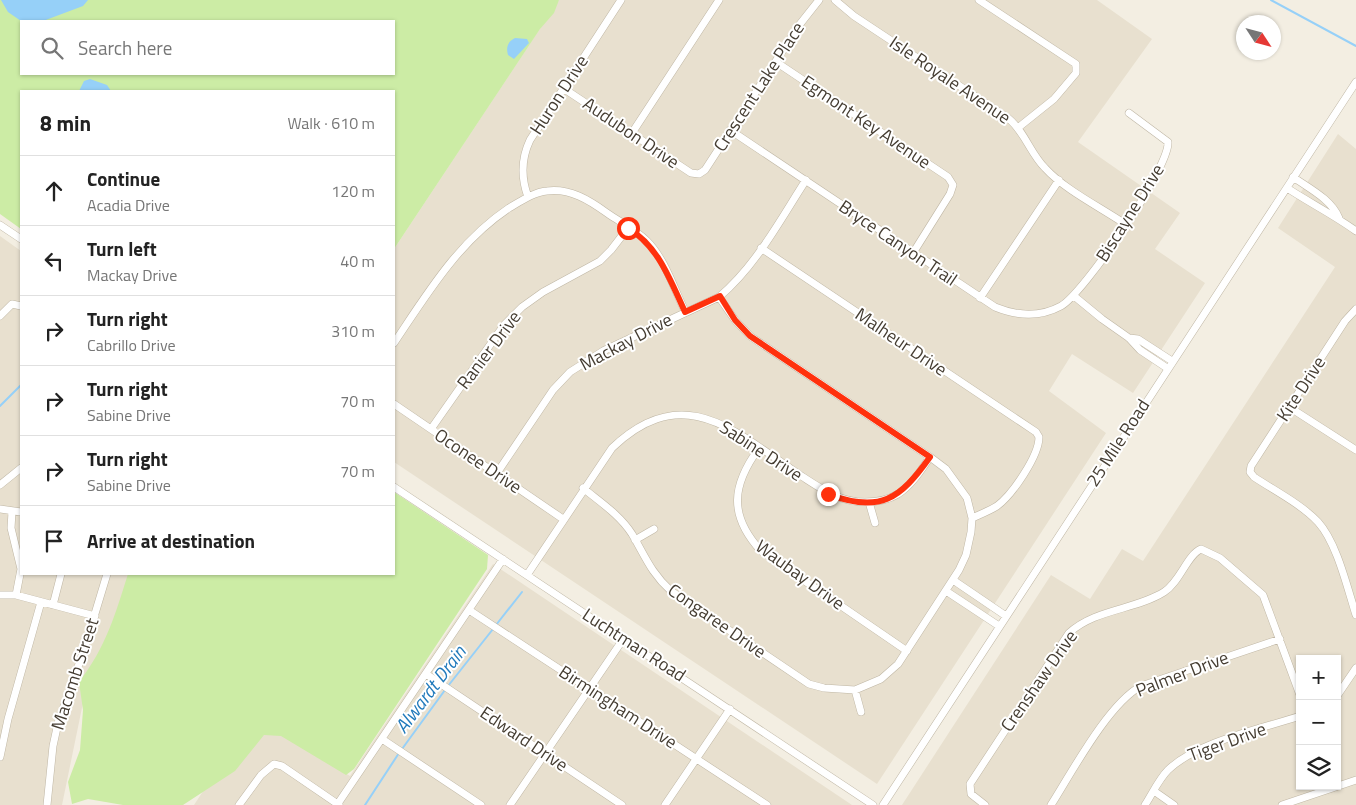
<!DOCTYPE html>
<html lang="en">
<head>
<meta charset="utf-8">
<style>
	body { margin:0; font-family:"Titillium Web",sans-serif; background:#f6f6f6; color:#222 }
	.controls { position:absolute; right:15px; bottom:15px; display:grid; overflow:hidden; border-radius:0px; box-shadow:0 1px 4px #0004 }
	.controls button { width:45px; height:45px; display:grid; place-items:center; padding:0; border:0; border-bottom:1px solid #e0e0e0; background:#fff; color:#222; font:25px sans-serif }
	.compass { position:absolute; left:1236px; top:15px; width:45px; height:45px; border-radius:50%; background:#fff; box-shadow:0 1px 4px #0004; rotate:126deg }
	.stop { position:absolute; width:15px; height:15px; margin:-11px; border:4px solid #ff310d; border-radius:50%; background:#fff }
	.stop.end { background:#ff310d; border-color:#fff; box-shadow:0 1px 5px #0008 }
	.list { margin:0; padding:0; list-style:none }
	h2 { display:flex; justify-content:space-between; align-items:center; height:65px; margin:0; padding:0 20px; font-size:21px }
	h2 small { font-size:16px; font-weight:400; color:#767676 }
	.list li { display:grid; grid-template-columns:32px 1fr auto; gap:15px; align-items:center; box-sizing:border-box; height:70px; padding:0 20px; border-top:1px solid #e0e0e0 }
	.list b { display:block; font-size:19px; white-space:nowrap }
	.list p { margin:0; font-size:16px; white-space:nowrap; color:#767676 }
	.list em { font-size:16px; font-style:normal; color:#767676 }
	.icon { flex:none; width:28px; height:28px; fill:none; stroke:currentColor; stroke-width:2; stroke-linecap:round; stroke-linejoin:round }
	.map { position:relative; flex:none; width:1356px; height:805px; overflow:hidden }
	.search { position:absolute; background:#fff; box-shadow:0 1px 4px #0004; left:20px; top:20px; width:375px; height:55px; display:flex; align-items:center; gap:12px; box-sizing:border-box; padding:0 18px; border-radius:0px; color:#767676; font-size:19px }
	.panel { position:absolute; background:#fff; box-shadow:0 1px 4px #0004; left:20px; top:90px; width:375px; height:485px; border-radius:0px }
	.map>svg:first-child { display:block }
	.residential { fill:#e8e0cf; fill-rule:evenodd }
	.green { fill:#cceca5; fill-rule:evenodd }
	.water { fill:#96d0f8 }
	.lines { fill:none; stroke-linecap:round; stroke-linejoin:round }
	.stream { stroke:#96d0f8; stroke-width:2 }
	.minor-casing { stroke:#bfb6a4; stroke-width:8 }
	.minor { stroke:#fff; stroke-width:7 }
	.route { stroke:#ff310d; stroke-width:6 }
	.labels { text-anchor:middle; stroke-width:4; stroke-linejoin:round; paint-order:stroke }
	.street-label { font-size:18px; fill:#453d32; stroke:#fff }
	.water-label { font-size:19px; font-style:italic; fill:#217abb; stroke:#fff }
</style>
</head>
<body>
<div class="map">
<svg width="1356" height="805" viewBox="0 0 1356 805">
	<rect width="100%" height="100%" fill="#f3eee2"/>
	<path class="residential" d="M559,0H1097L1152,39L1078,142L1180,213L1155,249L1205,283L1133,393L1072,354L1049,391L1106,433L877,784L394,462V249Z
		M1338,134L1356,149V805H902L1051,575L1090,599L1122,549L1143,561L1335,267L1278,228ZM1300,659H1337V786H1300Z
		M0,236L21,251V574H144L84,698L62,805H0Z
		M493,564L852,805H194L253,715L350,776Z"/>
	<path class="green" d="M0,0H559L554,13L540,29L394,249V91H21V229L0,214ZM21,21H394V74H21Z
		M394,492L488,555L487,569L354,769L346,775L281,736L264,735L235,771L183,805H123L88,799L72,804L68,782L80,750L83,710L79,682C106,647 115,615 128,574H394Z"/>
	<path class="water" d="M1,0H88L83,6L43,21H21L8,12Z
		M515,38L527,39L529,43L514,59L508,55C506,48 507,42 515,38Z
		M90,79L107,85L111,91H79L84,81Z"/>
	<g class="lines">
		<path class="stream" d="M1271,0L1356,46
			M0,406L21,385
			M496,625L522,592
			M448,686L493,629
			M402,749L445,690
			M365,805L399,753"/>
		<g class="minor-casing">
			<path id="minor" d="M835,0L854,16L1008,118C1025,132 1030,153 1045,168C1065,190 1100,207 1125,224
				M979,0L1076,64V73L1054,99L1019,127
				M776,62L948,177L953,185L950,194L913,253
				M563,88L691,173L699,174L705,170L800,24L819,0
				M730,130L995,307C1017,316 1039,318 1061,306C1084,293 1170,167 1168,142L1129,113
				M632,133L719,0
				M1293,177C1310,189 1331,199 1339,218
				M1287,188C1310,203 1334,215 1356,231
				M528,197C521,178 521,159 530,140L621,0
				M0,225L21,239
				M761,248L1036,432L1039,437C1039,456 1012,495 997,506C989,511 981,514 972,518
				M1074,296L1102,319L1129,338L1140,350L1167,368
				M980,298L1059,180
				M1356,309L1345,321L1251,466L1250,472L1254,477C1275,491 1301,504 1318,522C1337,543 1347,587 1356,615
				M0,316L12,304L21,306
				M1129,338L1138,339L1172,361
				M394,343C427,294 458,242 509,208C521,201 534,192 547,191C570,188 589,200 607,213C620,222 636,230 647,241C665,259 674,289 685,311
				M394,404L563,519
				M1289,407L1356,450
				M431,429L504,325L522,307L543,292L600,261L611,250L628,228
				M759,448C732,485 728,515 761,551L907,651
				M497,473L553,390L570,372L603,351L719,297C756,266 780,220 806,180
				M0,485L21,468
				M394,487L873,805
				M583,488C600,502 620,515 632,534C645,556 651,573 671,591L809,684L824,688L855,690L881,679L898,664L959,570L966,555L971,532L972,518L967,498L946,469L930,457L750,336L735,320L719,297
				M869,502L875,523
				M0,509L21,512
				M12,512L11,528L21,569L16,595
				M635,540L654,529
				M527,575L612,448C685,378 737,434 803,477C823,490 840,502 865,502C876,502 888,500 898,494C912,485 921,470 930,457
				M953,580L1006,616
				M946,591L999,626
				M0,595H16L95,616
				M53,605L61,574
				M469,610L767,805
				M426,674L622,805
				M855,690L861,712
				M1337,696L1356,668
				M382,739L481,805
				M0,757L8,719L41,602
				M1154,791L1174,805
				M47,805L53,746L58,723L84,650L107,574
				M239,805L261,775L274,764L282,766L339,805
				M337,805L503,559
				M510,805L624,638
				M665,805L730,709
				M883,805L1356,82
				M985,805L971,794L970,784L1069,633C1095,609 1135,610 1164,592C1180,582 1187,555 1201,549L1220,558L1263,595L1300,695
				M1051,805C1072,772 1108,704 1141,686L1280,639
				M1145,805C1152,794 1159,779 1168,770C1197,742 1261,729 1300,716
				M1282,805L1356,780"/>
		</g>
		<use href="#minor" class="minor"/>
	</g>
	<g class="lines">
		<path class="route" d="M628,228C659,247 670,280 685,312L720,296L735,320L750,336L930,457C900,499 880,514 828,494"/>
	</g>
	<g class="labels">
		<g class="street-label">
			<text transform="translate(950 80) rotate(34)" y="6">Isle Royale Avenue</text>
			<text transform="translate(759 87) rotate(-57)" y="6">Crescent Lake Place</text>
			<text transform="translate(559 95) rotate(-57)" y="6">Huron Drive</text>
			<text transform="translate(866 122) rotate(34)" y="6">Egmont Key Avenue</text>
			<text transform="translate(631 133) rotate(34)" y="6">Audubon Drive</text>
			<text transform="translate(1130 213) rotate(-58)" y="6">Biscayne Drive</text>
			<text transform="translate(898 243) rotate(34)" y="6">Bryce Canyon Trail</text>
			<text transform="translate(626 342) rotate(-28)" y="6">Mackay Drive</text>
			<text transform="translate(901 342) rotate(34)" y="6">Malheur Drive</text>
			<text transform="translate(489 350) rotate(-53)" y="6">Ranier Drive</text>
			<text transform="translate(1301 389) rotate(-57)" y="6">Kite Drive</text>
			<text transform="translate(1118 443) rotate(-57)" y="6">25 Mile Road</text>
			<text transform="translate(761 451) rotate(33)" y="6">Sabine Drive</text>
			<text transform="translate(478 461) rotate(34)" y="6">Oconee Drive</text>
			<text transform="translate(800 575) rotate(36)" y="6">Waubay Drive</text>
			<text transform="translate(717 621) rotate(35)" y="6">Congaree Drive</text>
			<text transform="translate(634 645) rotate(33)" y="6">Luchtman Road</text>
			<text transform="translate(75 674) rotate(-72)" y="6">Macomb Street</text>
			<text transform="translate(1182 674) rotate(-21)" y="6">Palmer Drive</text>
			<text transform="translate(1039 681) rotate(-55)" y="6">Crenshaw Drive</text>
			<text transform="translate(618 707) rotate(33)" y="6">Birmingham Drive</text>
			<text transform="translate(524 739) rotate(34)" y="6">Edward Drive</text>
			<text transform="translate(1227 742) rotate(-20)" y="6">Tiger Drive</text>
		</g>
		<g class="water-label">
			<text transform="translate(430 689) rotate(-53)" y="7">Alwardt Drain</text>
		</g>
	</g>
</svg>
<div class="controls">
<button>+</button>
<button>−</button>
<button><svg class="icon" aria-label="layers" viewBox="0 0 24 24"><path d="M12 4l9 5-9 5-9-5zM3 14l9 5 9-5"/></svg></button>
</div>
<svg class="compass" viewBox="-18 -18 36 36"><path d="M0-13l5 13h-10z" fill="#e53935"/><path d="M0 13l5-13h-10z" fill="#767676"/></svg>
<div class="stop" style="left:628px;top:228px"></div>
<div class="stop end" style="left:828px;top:494px"></div>
<div class="search"><svg class="icon" aria-label="search" viewBox="0 0 24 24"><circle cx="10" cy="10" r="6"/><path d="M15 15l6 6"/></svg>Search here</div>
<section class="panel">
<h2>8 min<small>Walk · 610 m</small></h2>
<ul class="list">
<li><svg class="icon" aria-label="ahead" viewBox="0 0 24 24"><path d="M12 20V5M6 11l6-6 6 6"/></svg><div><b>Continue</b><p>Acadia Drive</p></div><em>120 m</em></li>
<li><svg class="icon" aria-label="left" viewBox="0 0 24 24"><path d="M17 20v-9H6M10 6l-5 5 5 5"/></svg><div><b>Turn left</b><p>Mackay Drive</p></div><em>40 m</em></li>
<li><svg class="icon" aria-label="right" viewBox="0 0 24 24"><path d="M7 20v-9h11M14 6l5 5-5 5"/></svg><div><b>Turn right</b><p>Cabrillo Drive</p></div><em>310 m</em></li>
<li><svg class="icon" aria-label="right" viewBox="0 0 24 24"><path d="M7 20v-9h11M14 6l5 5-5 5"/></svg><div><b>Turn right</b><p>Sabine Drive</p></div><em>70 m</em></li>
<li><svg class="icon" aria-label="right" viewBox="0 0 24 24"><path d="M7 20v-9h11M14 6l5 5-5 5"/></svg><div><b>Turn right</b><p>Sabine Drive</p></div><em>70 m</em></li>
<li><svg class="icon" aria-label="arrive" viewBox="0 0 24 24"><path d="M6 21V4h12l-3 4 3 4H6"/></svg><div><b>Arrive at destination</b></div></li>
</ul>
</section>
</div>
</body>
</html>
